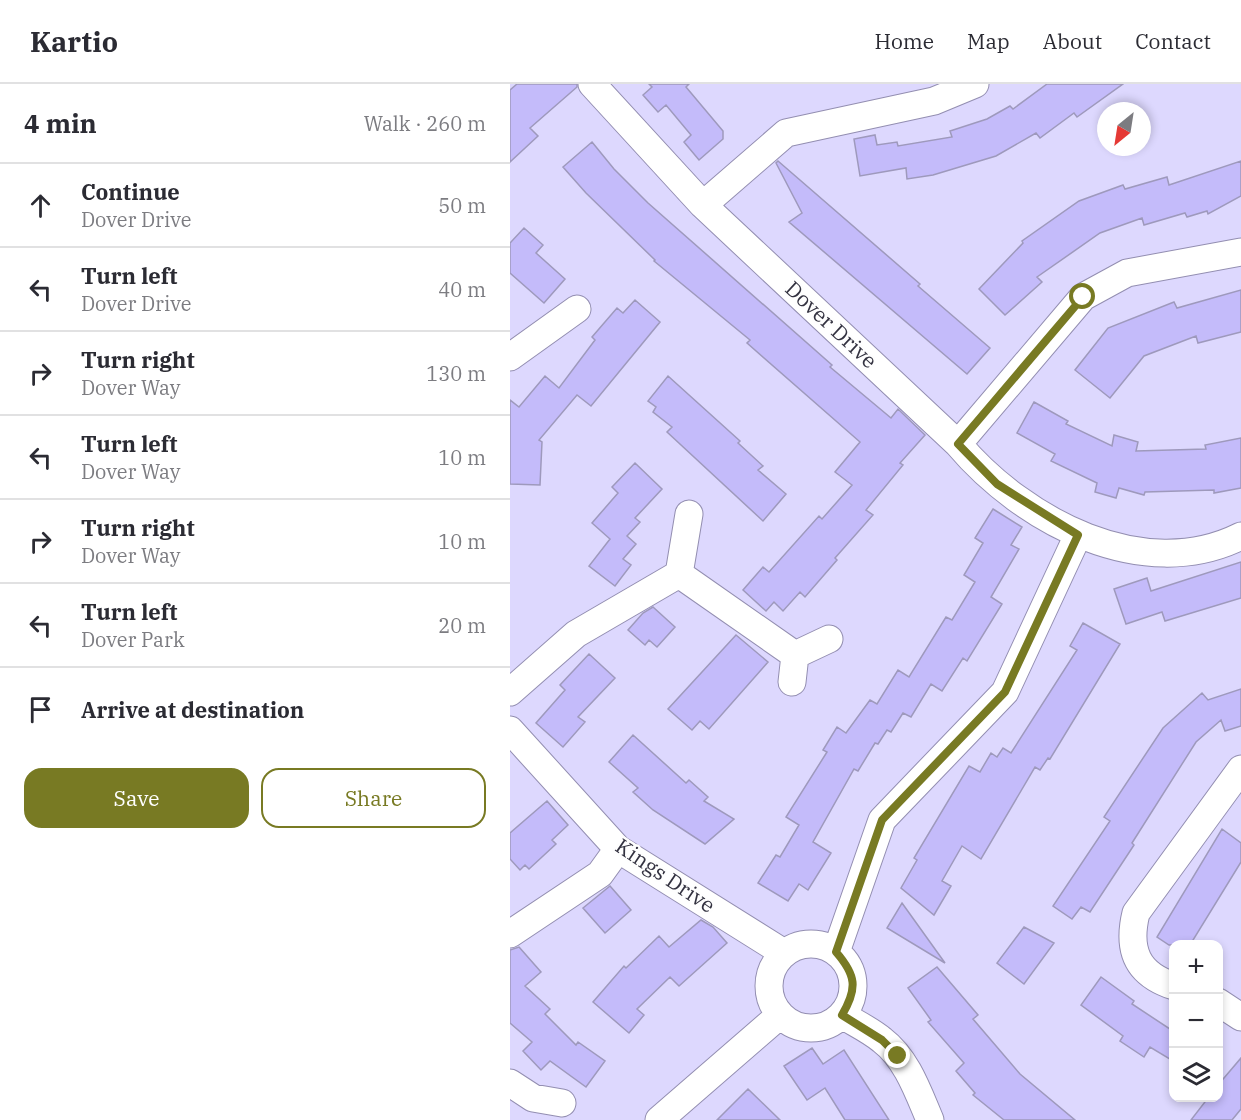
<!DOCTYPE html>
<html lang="en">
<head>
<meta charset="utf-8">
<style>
	body { margin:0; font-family:"IBM Plex Serif",serif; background:#f7f7f7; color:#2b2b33 }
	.controls { position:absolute; right:18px; bottom:18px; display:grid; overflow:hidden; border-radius:12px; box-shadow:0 3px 9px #0003 }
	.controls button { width:54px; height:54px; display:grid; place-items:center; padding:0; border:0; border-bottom:2px solid #e1e1e2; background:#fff; color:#2b2b33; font:30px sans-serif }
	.compass { position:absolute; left:587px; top:18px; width:54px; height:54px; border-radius:50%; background:#fff; box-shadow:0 3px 9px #0003; rotate:210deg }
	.stop { position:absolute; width:18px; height:18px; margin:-14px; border:4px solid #787a23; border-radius:50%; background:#fff }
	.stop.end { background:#787a23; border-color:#fff; box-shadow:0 2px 6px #0008 }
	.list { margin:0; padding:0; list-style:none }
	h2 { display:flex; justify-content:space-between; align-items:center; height:78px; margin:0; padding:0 24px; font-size:26px }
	h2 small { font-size:20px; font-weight:400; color:#7c7c81 }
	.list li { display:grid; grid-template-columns:39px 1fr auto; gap:18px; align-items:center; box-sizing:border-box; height:84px; padding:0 24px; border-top:2px solid #e1e1e2 }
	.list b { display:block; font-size:22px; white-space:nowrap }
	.list p { margin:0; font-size:20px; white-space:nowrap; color:#7c7c81 }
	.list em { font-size:20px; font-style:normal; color:#7c7c81 }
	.actions { display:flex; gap:12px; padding:18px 24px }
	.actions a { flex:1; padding:14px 0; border:2px solid #787a23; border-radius:18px; text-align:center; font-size:21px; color:#787a23 }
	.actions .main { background:#787a23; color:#fff }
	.icon { flex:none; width:33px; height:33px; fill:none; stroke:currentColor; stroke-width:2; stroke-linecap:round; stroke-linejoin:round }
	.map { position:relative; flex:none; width:731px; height:1036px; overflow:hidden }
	header { display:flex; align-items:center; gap:36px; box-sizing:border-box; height:84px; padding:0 30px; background:#fff; border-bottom:2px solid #e1e1e2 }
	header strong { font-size:28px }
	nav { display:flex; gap:33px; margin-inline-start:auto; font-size:21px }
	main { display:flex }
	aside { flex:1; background:#fff }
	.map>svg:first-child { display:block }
	.building { fill:#c4bbfa; stroke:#9e99bc; stroke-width:1.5 }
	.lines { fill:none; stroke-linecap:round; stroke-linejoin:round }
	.minor-casing { stroke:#938eb1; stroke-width:29 }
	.minor { stroke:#fff; stroke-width:27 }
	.route { stroke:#787a23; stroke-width:8 }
	.labels { text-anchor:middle; stroke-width:5; stroke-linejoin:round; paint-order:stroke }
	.street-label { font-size:21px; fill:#333240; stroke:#fefefe }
</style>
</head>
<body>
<header>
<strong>Kartio</strong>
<nav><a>Home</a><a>Map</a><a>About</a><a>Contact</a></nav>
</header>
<main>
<aside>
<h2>4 min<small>Walk · 260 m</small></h2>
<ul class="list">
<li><svg class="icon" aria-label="ahead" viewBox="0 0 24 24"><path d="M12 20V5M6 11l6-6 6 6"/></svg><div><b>Continue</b><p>Dover Drive</p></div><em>50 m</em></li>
<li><svg class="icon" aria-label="left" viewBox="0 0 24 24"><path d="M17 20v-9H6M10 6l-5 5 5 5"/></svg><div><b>Turn left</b><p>Dover Drive</p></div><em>40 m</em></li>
<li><svg class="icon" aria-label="right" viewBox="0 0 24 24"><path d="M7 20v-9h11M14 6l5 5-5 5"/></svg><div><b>Turn right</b><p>Dover Way</p></div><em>130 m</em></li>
<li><svg class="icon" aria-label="left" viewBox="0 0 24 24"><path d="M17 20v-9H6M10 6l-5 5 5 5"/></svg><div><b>Turn left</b><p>Dover Way</p></div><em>10 m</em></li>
<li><svg class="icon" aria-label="right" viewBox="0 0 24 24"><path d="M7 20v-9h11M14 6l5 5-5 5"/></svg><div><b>Turn right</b><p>Dover Way</p></div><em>10 m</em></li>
<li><svg class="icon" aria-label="left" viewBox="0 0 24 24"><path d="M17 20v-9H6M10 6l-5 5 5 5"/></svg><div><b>Turn left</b><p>Dover Park</p></div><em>20 m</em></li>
<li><svg class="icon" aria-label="arrive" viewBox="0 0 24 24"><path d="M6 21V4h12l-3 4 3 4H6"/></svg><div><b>Arrive at destination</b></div></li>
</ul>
<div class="actions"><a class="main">Save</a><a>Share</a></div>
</aside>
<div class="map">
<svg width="731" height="1036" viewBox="0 0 731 1036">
	<rect width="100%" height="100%" fill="#ddd8fe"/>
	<path class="building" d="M7,0H67V3L20,44L28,52L0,78V6Z
		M139,0H179L176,3L213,47V55L189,76L174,58L181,51L156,21L148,28L133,11L142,3Z
		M537,0H613L567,33L564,29L530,54L526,49L486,72L423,91L397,95L396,84L350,92L344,55L365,51L367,61L387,58L388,62L442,53L440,47L477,35L500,22L503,25Z
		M82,58L104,85L138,119L322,281L320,283L381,334L388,325L415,351L390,379L393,381L356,426L363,431L325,474L327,476L295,513L290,508L273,527L264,518L256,527L233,506L253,483L259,488L309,432L312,435L342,401L325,388L350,358L237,259L240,256L144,177L145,176L76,109L53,83Z
		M268,77L410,200L408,202L480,264L457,290L279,138L292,129L266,79Z
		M731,77V112L698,130L697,127L677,133L675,129L634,141L632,134L590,149L527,193L532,198L495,231L469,205L513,159L512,157L569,117L613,101L615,105L657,93L659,101Z
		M14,144L33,161L26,169L55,195L34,219L0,189V159Z
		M731,206V248L688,259L686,252L634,272L600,314L565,286L598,244L664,218L667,224Z
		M125,216L150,238L81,322L67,311L29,356L32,358L30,401L0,400V316L9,323L35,292L49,304L85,256L82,253L107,224L113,229Z
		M158,292L230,357L228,359L253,382L248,386L276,410L253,437L157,348L162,343L143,328L146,323L138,317Z
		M524,318L558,337L556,340L602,362L604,351L628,358L626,367L696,365L695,361L731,354V404L704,409V406L635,408L634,411L609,404L606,414L585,408L587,399L541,377L545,370L507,349Z
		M125,379L152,405L125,434L130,438L117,452L126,460L113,475L121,481L105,502L79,482L100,455L82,439L108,409L102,403Z
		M483,425L512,443L501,461L509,465L481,513L492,520L457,577L453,574L432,607L421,600L401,633L393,629L381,648L377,646L368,660L365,659L348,687L344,685L303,758L321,769L298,806L289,800L278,817L248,799L266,771L270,773L289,741L276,733L317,668L313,666L327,643L336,649L360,616L367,620L388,586L399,593L436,533L442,536L465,498L454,491L473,459L465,454Z
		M731,478V514L655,537L652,528L616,540L604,505L637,494L641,507Z
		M143,523L165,543L147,563L139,556L135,561L118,546L133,529Z
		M573,539L610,560L540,675L538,674L530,686L525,683L471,775L452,762L432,797L441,802L424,831L391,804L407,776L404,774L459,682L470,688L481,669L487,673L493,664L501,669L567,566L560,562Z
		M226,551L258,578L199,645L190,637L182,646L158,625Z
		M79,570L105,594L68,633L75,638L53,663L26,639L55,606L50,601Z
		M731,605V642L715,647L711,636L686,658L622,759L624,761L580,828L571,823L562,835L543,822L600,737L594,733L653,644L692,609L698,616Z
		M123,651L176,699L179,696L198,713L194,717L224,735L195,760L143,726L123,708L128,704L99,678Z
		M37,717L58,741L42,756L46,760L19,785L15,781L10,786L0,775V749Z
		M712,745L731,759V778L680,861H659L647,853Z
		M100,802L121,826L95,849L73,824Z
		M392,819L435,879L377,844Z
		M191,836L203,843L217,859L169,902L160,893L127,925L134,931L119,949L83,918L114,882L116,884L149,852L159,863Z
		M514,843L544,859L514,900L487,879Z
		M9,863L31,888L15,902L40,925L35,930L66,961L68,958L95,977L76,1003L40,977L31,986L13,967L22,958L0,939V866Z
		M427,883L468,931L463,935L510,990L565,1036H494L463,1011L465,1009L446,987L454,979L418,938L421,936L398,904Z
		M591,893L624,917L622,920L663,947V977L640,963L634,973L610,957L613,952L571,921Z
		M302,964L313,980L334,966L379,1036H335L315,1004L297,1016L274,982Z
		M731,974V1025L722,1036H681L698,1014H708V1001Z
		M238,1005L270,1036H207Z"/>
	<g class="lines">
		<g class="minor-casing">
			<path id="minor" d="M82,0L193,121L448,360C513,437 633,501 731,452
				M193,121L276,49L424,17L465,0
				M0,273L67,225
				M448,360L573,213L617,189L731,168
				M169,490L179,430
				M285,571L319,555
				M282,598L285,571
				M0,608L66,550L169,490L285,571
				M0,646L108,765L274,869
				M0,850L90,790L108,765
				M259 902a42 42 0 1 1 84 0a42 42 0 1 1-84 0Z
				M326,868L372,736L495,608L568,451
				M664,902C627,890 617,866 626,829L731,685
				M708,918L731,933
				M332,931C345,939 360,946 372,956C397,975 408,1008 420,1036
				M0,999L23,1014L52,1019
				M149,1036L270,931"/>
		</g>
		<use href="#minor" class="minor"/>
	</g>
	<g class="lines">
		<path class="route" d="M388,972L372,956L332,931C348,904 346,891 326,868L372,736L495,608L568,451L487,400L448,360L573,213"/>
	</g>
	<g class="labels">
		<g class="street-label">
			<text transform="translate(321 241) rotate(43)" y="7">Dover Drive</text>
			<text transform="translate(155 792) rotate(34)" y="7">Kings Drive</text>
		</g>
	</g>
</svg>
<div class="controls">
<button>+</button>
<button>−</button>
<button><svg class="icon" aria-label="layers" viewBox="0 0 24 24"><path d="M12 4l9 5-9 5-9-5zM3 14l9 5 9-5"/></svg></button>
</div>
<svg class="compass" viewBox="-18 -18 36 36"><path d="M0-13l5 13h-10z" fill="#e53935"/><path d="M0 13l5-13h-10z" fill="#7c7c81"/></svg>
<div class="stop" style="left:573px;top:213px"></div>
<div class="stop end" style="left:388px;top:972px"></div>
</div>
</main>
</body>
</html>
